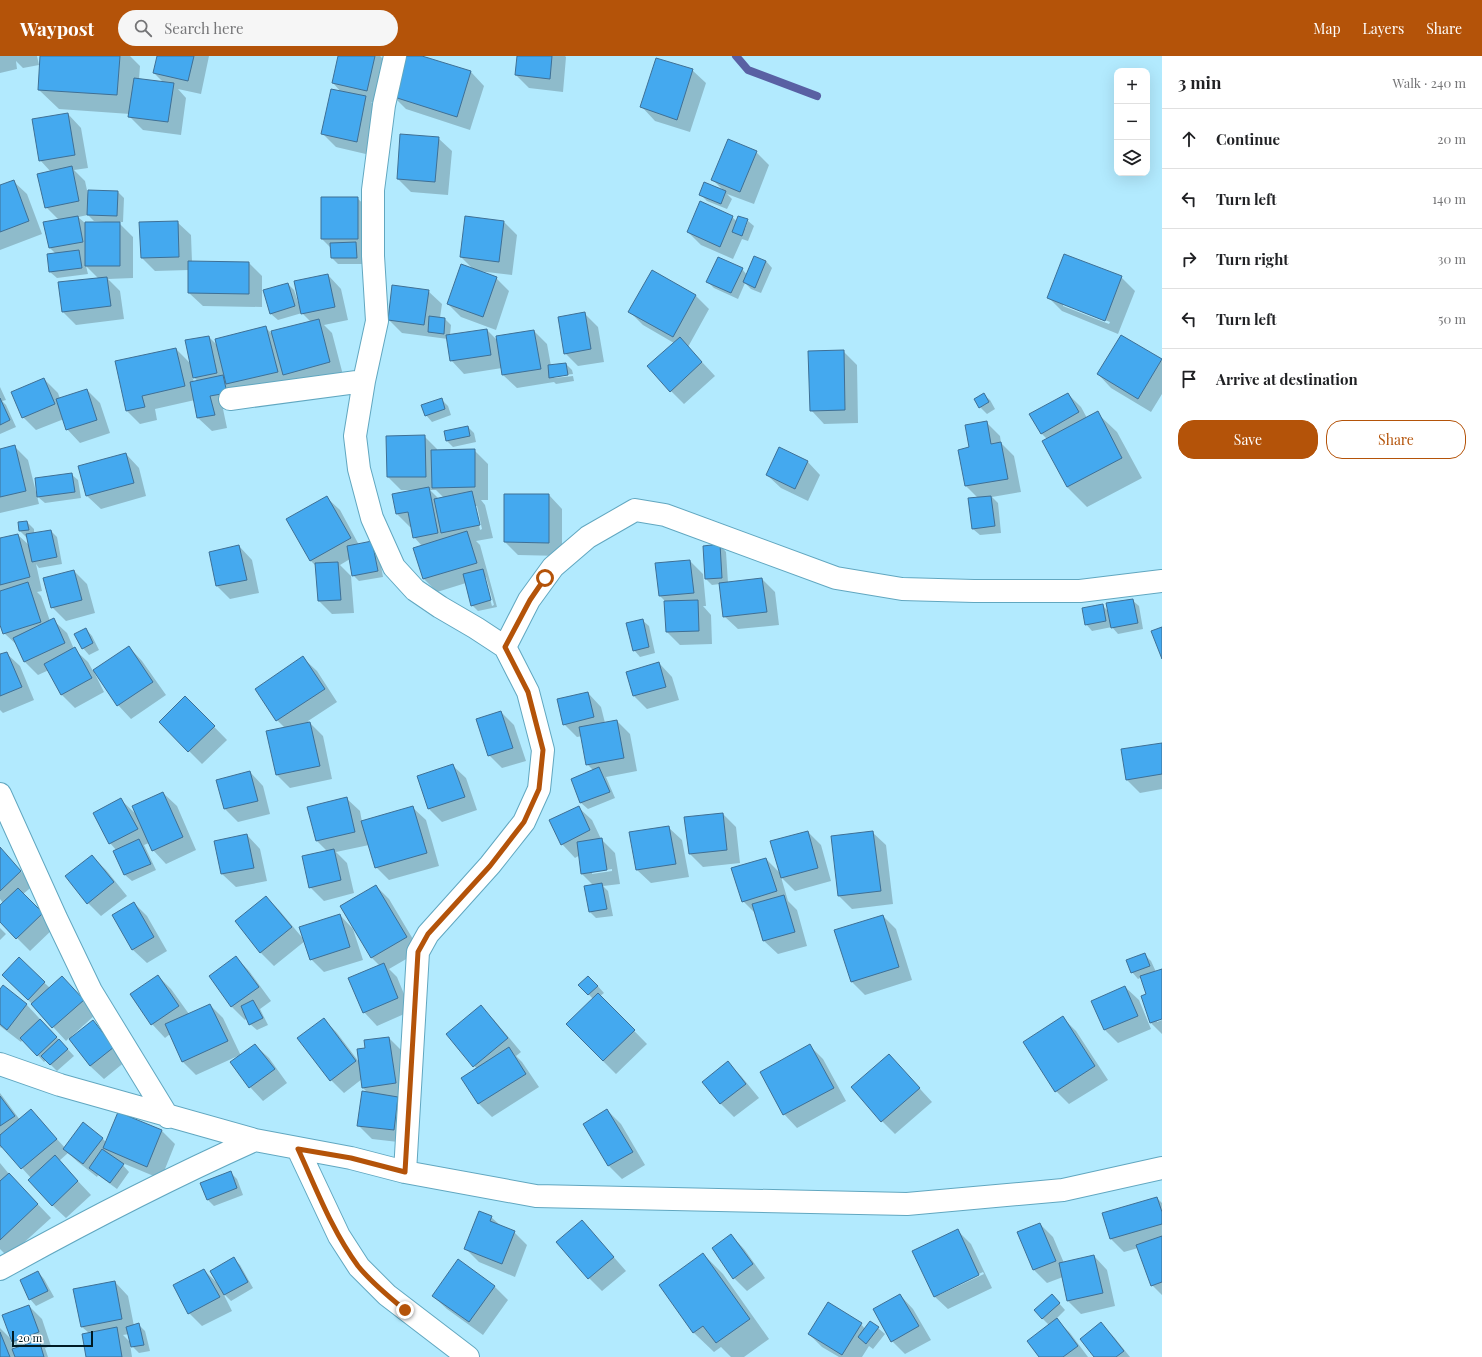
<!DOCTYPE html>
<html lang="en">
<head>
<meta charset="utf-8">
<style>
	body { margin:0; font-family:"Playfair Display",serif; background:#f6f6f6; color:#202124 }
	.controls { position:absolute; right:12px; top:12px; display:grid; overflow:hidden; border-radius:8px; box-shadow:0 4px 16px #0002 }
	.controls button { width:36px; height:36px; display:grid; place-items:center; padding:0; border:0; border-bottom:1px solid #e0e0e0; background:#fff; color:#202124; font:20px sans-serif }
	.scale { position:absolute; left:12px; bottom:10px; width:81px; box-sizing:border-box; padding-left:4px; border:2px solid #001b24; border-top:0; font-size:11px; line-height:14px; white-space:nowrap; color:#001b24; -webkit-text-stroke:3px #fff; paint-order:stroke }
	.stop { position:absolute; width:12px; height:12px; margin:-9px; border:3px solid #b45309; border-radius:50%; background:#fff }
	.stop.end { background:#b45309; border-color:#fff; box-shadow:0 1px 4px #0008 }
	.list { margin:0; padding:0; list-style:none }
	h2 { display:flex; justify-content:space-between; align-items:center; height:52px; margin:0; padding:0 16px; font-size:17px }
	h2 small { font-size:13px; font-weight:400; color:#757577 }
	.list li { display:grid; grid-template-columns:26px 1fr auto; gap:12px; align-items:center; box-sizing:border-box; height:60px; padding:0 16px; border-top:1px solid #e0e0e0 }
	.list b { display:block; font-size:15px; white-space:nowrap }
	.list em { font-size:13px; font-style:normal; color:#757577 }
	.actions { display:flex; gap:8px; padding:12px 16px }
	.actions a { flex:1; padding:9px 0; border:1px solid #b45309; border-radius:16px; text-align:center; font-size:14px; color:#b45309 }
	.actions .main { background:#b45309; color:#fff }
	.icon { flex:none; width:22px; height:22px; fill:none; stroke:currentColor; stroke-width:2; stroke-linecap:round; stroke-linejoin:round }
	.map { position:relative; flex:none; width:1162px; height:1301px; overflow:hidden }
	header { display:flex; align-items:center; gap:24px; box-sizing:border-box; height:56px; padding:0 20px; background:#b45309; color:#fff }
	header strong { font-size:19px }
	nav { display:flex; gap:22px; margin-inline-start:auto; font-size:14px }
	.search { width:280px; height:36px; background:#f6f6f6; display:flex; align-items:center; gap:10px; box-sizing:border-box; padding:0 14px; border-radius:22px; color:#757577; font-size:15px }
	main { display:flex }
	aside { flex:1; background:#fff }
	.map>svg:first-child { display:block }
	.shadow { fill:#0003; fill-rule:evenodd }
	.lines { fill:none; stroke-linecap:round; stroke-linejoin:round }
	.stream { stroke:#5960a3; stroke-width:8 }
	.building { fill:#44a9ef; stroke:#3f7095 }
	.minor-casing { stroke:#61a7c0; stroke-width:24 }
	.minor { stroke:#fff; stroke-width:22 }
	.route { stroke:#b45309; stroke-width:5 }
</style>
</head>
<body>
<header>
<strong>Waypost</strong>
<div class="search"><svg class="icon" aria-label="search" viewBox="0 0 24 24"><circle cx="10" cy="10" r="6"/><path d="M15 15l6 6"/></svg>Search here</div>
<nav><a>Map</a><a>Layers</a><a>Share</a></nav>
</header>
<main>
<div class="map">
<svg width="1162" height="1301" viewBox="0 0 1162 1301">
	<rect width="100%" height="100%" fill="#b2eafe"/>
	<path class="shadow" d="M0,0H37L39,9L23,12L16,5L17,13L0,17Z
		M41,0H130L140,10L139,23L164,27L154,17L158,0H209L201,38L178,33L186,42L181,79L143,74L129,60L130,58L59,53L39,34Z
		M339,0H380L389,9L380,48L371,46L379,54L370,99L336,91L323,78L341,36L333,27Z
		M418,0L471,16L484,30L470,74L406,53L393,40Z
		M518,0H565L566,1L563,36L529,32L516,19Z
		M692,14L706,27L690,76L655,65L642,51Z
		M68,58L81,72L88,112L74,114L85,125L88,139L118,136L124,142L123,166H118L133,181V222L108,223L120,235L124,263L76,269L63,256L99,223L86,210L88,218L57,222L50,216L48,199L56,198L50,192L59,164L46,151L51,116L40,104ZM88,159L94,165L105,166V167H85L78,161Z
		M438,82L452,95L448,139L411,136L398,123Z
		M756,96L769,109L754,148L727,138L732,143L727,153L707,145L700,138L724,135L713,124Z
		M13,125L27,138L42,178L0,194V130Z
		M322,142H357L371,155V196H362L363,208H338L332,202L331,192L322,183Z
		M732,161L745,173L748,165L754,170L748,185L742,183L733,203L701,189L688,176Z
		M177,166L191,179L192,206L249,207L262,220V251L203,250L189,237V214L155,215L142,202Z
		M504,166L517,179L512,219L478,215L496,222L509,235L496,274L461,261L448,248L474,214L461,201Z
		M766,205L772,212L761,237L751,233L745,227L738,243L714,232L708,226L742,213L747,219Z
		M328,219L341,233L348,264L324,269L332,277L343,319L297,331L289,324L290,329L239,350L223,353L227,372L212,375L198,362L195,344L155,353L157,364L140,368L127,355L176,293L191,308L209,281L218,290L266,272L273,279L311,266L302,257L278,264L271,258L288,228L294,234L299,249ZM192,320L198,325L194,326Z
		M1121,221L1135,235L1118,278L1062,255L1049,242ZM1063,247L1110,266L1109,268L1063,250Z
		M428,235L442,248L440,262L445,263L451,269L450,279L487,274L497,284L534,275L547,288L551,310L566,308L572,314L573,318L554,320V322L573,320L574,325L556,328L554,326L517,332L503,319L502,312L464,318L451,304L448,283L402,277L389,264Z
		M696,240L709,253L688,291L715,320L684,348L671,335L674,287L643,269L630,256Z
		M584,257L598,271L604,306L578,310L565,297Z
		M843,295L857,309L858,367L824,368L811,354Z
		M1161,304L1162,305V338L1151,356L1111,332L1098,318Z
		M44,323L58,337L60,343L87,334L100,347L110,377L80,387L67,373L64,363L36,374L23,361Z
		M0,331L6,344L2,345L6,349L16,371L0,378Z
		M983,338L990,344L995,353L987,358L980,351L975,343Z
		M1068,338L1081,351L1087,362L1097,357L1117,376L1142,422L1087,451L1067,431L1047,383L1041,377Z
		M441,343L448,350L451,359L432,366L426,359Z
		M986,366L1000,380L1001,387L1014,400L1021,436L992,441L998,447L1001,477L980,479L973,473L978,442L966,430L959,395L971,392Z
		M468,371L474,377L476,386L453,391L447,385Z
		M424,380L437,393V395L474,394L488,408V444H481L485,449L493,482L476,485L480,489L497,551L478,555L472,549L466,527L437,536L424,523L414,492L422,490L414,481L412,471H410L397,458L414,434H401L388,421ZM430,434H436L444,442L439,443ZM475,450H477L482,473L480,474ZM484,521H486L494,549L492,550Z
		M14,390L28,404L39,448L0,457V394Z
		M126,398L139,412L146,440L101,453L87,440Z
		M807,405L820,419L808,445L781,432L767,419Z
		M71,418L78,424L81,442L45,447L38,441Z
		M549,439L562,453V500L518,499L505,486Z
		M326,441L340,454L359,489L378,493L383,521L359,525L353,519L350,503L340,509L351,520L354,557L332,558L319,545L316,510L310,504Z
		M27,466L34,473V478L51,475L57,481L62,508L39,512L36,508L42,535L37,536L41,540L50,565L53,564L67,577L74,593L88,606L93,615L129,591L142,605L166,639L131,663L118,649L95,615L94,616L104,636L75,652L61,638L49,614L38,619L25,606L18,590L4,577L0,566V483L18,479L30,490L28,481H26L20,475Z
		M720,489L726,496L728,527L762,523L775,536L779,569L738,573L724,560L720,528L712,529L705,522Z
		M239,490L252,504L259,537L230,543L217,530L210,497Z
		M690,505L703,518L706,550H703L711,559L712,588L680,589L667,576L665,545L660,540Z
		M74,515L87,528L95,557L66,565L52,551Z
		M1132,544L1139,550L1143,573L1118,578L1112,571L1092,575L1086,568L1102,549L1109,556Z
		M642,564L649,570L655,597L640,601L634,594Z
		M86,573L92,580L99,594L89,599L83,592Z
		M6,597L20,610L34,644L3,657L0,654V599Z
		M303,602L317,615L337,646L308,665L323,680L332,723L290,732L277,719L285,672L277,664Z
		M659,607L672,621L679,644L647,653L634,640Z
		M588,637L601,651L605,667L617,665L630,678L637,715L606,721L615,742L588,753L581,747L572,724L594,715L587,708L582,680L577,681L564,668Z
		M185,641L227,684L202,708L160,666Z
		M501,656L514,669L526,705L502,712L489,699Z
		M1162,689V733L1140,737L1126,723Z
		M452,709L466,722L477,754L442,766L429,753Z
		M250,716L263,730L270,758L238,766L225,753L218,725Z
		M163,737L177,750L196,794L166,808L153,794L149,787L144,789L156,814L132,825L125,819L115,796L117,795L110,787L121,744L138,760Z
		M346,742L360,755L362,766L412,751L426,764L439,810L389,824L376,811L369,789L336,796L347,807L354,837L324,845L310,831L327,795L317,785Z
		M578,751L592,764L601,783L615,797L620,828L603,830L608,835L613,860L596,862L590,856L594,830L582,818L580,799L575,802L562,788ZM612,813V815L592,818V816Z
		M723,758L736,771L740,807L703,811L690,798Z
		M668,771L682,784L689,821L651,827L637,814L631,777Z
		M808,776L821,789L831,825L795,835L781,821L788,845L797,854L807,890L778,898L764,885L757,859L743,845L766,803L780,817Z
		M872,776L886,789L893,848L852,853L839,840Z
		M247,779L260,793L267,825L236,831L222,818L216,786Z
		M0,793L34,829L23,838L55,871L30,895L0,865V850L3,847L0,843Z
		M92,800L106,814L127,840L101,860L88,847Z
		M376,830L389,843L420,895L389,913L397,921L411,955L377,970L364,956L380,910L372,902L341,851Z
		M266,841L279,854L305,885L274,910L261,897L236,865Z
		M134,847L147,860L167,895L147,907L133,894L113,859Z
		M340,859L353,873L363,904L324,916L311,903Z
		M883,860L896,873L912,924L865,939L851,925Z
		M0,872L6,878L0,884Z
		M1144,898L1151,905L1156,916L1162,914V962L1157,964V966L1162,964V978L1151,967L1142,941L1147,939L1142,921L1138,923L1132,916Z
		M236,901L249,915L271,945L260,953L268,969L257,974L250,968L247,962L245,964L232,951Z
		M19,903L50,932L75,935L96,958L72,980L73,981L93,966L106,979L126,1005L104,1023L90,1010L69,982L66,985L32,948L3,919Z
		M158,920L171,933L189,958L210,949L223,962L241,1000L255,989L269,1002L287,1027L263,1045L250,1031L231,1007L240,999L196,1019L183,1006L170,978L165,982L152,968L131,939Z
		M595,927L604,937L600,940L647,988L616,1018L603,1005L593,943L580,929Z
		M3,931L27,949L74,1000L57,1015L46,1004L44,1006L23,983L21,986L0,970V935Z
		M1125,931L1139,944L1151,973L1118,987L1105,974L1092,945Z
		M480,951L494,964L521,996L516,1000L522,1006L539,1031L492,1061L479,1048L462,1022L477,1013L448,978Z
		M1063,962L1076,975L1108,1024L1069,1048L1056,1035Z
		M324,963L337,977L359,1006L367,993L389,982L402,995L409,1040L398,1042L411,1055L407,1087L372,1083L358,1069L369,1038L363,1032L362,1023L344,1037L331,1024Z
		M810,990L823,1003L846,1045L797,1072L784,1058Z
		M889,999L932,1046L895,1078L882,1065Z
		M727,1006L741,1020L759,1042L734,1061L721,1048L703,1026Z
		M0,1037L20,1064L31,1054L65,1092L102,1082L107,1087L119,1057L162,1075L175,1088L161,1123L120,1106L129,1116L117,1133L98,1119L97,1121L78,1106L68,1097L59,1105L91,1139L66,1162L52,1149L31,1122L3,1091L1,1092L0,1091Z
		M607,1054L621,1068L645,1109L622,1123L609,1110Z
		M0,1107L9,1118L51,1162L8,1201L0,1193Z
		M230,1116L237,1123L243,1139L214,1150L208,1144Z
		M1157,1142L1162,1147V1239L1152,1229L1138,1192L1124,1196L1110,1182Z
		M491,1161L501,1170L514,1176L527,1189L515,1221L479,1206L465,1192Z
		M582,1165L626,1215L602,1235L589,1222Z
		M1040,1168L1053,1181L1064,1207L1094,1200L1107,1214L1115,1250L1081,1258L1068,1245L1063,1221L1047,1227L1034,1214L1018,1177Z
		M957,1174L971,1188L992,1232L948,1253L934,1240ZM983,1216L984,1218L939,1239V1237Z
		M731,1179L744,1193L765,1222L747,1235L734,1222Z
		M703,1198L723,1218L769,1283L744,1301H731L721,1291L714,1296L694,1277L660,1229Z
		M234,1203L240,1209L253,1232L231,1245L223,1237L232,1255L202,1270L189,1257L204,1214L218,1228Z
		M38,1216L44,1223L54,1241L36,1250L30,1243Z
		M115,1226L128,1240L134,1270L139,1269L145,1275L150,1295L139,1297L130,1288L132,1301H87L89,1277L82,1271ZM129,1278L132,1288L123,1279Z
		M494,1230L508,1244L483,1279L447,1253L433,1240Z
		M900,1239L913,1253L931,1284L905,1298L892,1285Z
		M1058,1246L1065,1254L1056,1263L1070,1277L1088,1301H1040L1049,1269L1042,1262Z
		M29,1250L42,1263L51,1290L45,1292L48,1301H0V1272L12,1284ZM10,1283L19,1292L14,1293Z
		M871,1266L885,1278L873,1293L869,1290L862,1301H839L822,1291L809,1278L861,1268L865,1273Z
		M1101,1268L1114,1281L1130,1301H1096Z"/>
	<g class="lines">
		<path class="stream" d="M736,0L748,14L817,40"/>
	</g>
	<path class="building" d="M40,0H120L117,39L38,34Z
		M157,0H194L188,25L153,17Z
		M338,0H375L367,35L332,27Z
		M404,0H422L471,15L457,61L391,40Z
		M517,0H552L550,23L515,19Z
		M656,2L693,13L677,64L640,51Z
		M134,22L174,27L168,66L128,61Z
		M331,33L366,40L357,86L321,78Z
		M68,57L75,99L39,105L32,63Z
		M400,78L439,81L435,126L397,123Z
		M728,83L757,95L740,136L711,124Z
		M72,110L79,145L45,152L37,118Z
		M14,124L29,165L0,176V129Z
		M704,126L726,135L721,148L699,139Z
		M88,134L118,135L117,160L87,159Z
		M321,141H358V183H321Z
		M700,145L733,160L720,191L687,176Z
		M78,160L83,186L49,192L43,166Z
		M465,160L504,165L499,206L460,201Z
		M738,160L748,163L742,180L732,176Z
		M178,165L179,201L141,202L139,166Z
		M85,166H120V210H85Z
		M356,186L357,202H331L330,187Z
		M79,194L82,212L49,216L47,198Z
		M1064,198L1122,220L1105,265L1047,242Z
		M754,200L766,205L755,232L743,226Z
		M718,201L743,212L731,237L706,226Z
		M188,205L249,206V238L188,237Z
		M461,208L497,221L483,261L447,248Z
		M652,214L696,239L673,281L628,256Z
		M328,218L335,251L301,258L294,225Z
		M107,221L111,250L62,256L58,226Z
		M288,227L295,250L270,258L263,234Z
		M392,229L429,234L424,269L388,264Z
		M585,256L591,293L564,298L558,261Z
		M429,260L445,262L444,278L428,276Z
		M319,263L330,306L283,319L271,275Z
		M266,270L278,316L226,328L215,283Z
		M487,273L491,299L450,305L446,279Z
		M534,274L541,313L502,319L496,280Z
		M1121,279L1162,303L1138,343L1097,318Z
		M209,280L217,317L193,322L185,284Z
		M680,281L702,306L670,336L647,310Z
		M176,292L185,330L142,340L145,351L126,355L115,305Z
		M844,294L845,354L810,355L808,295Z
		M566,307L568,319L549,322L548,309Z
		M223,319L227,337L210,340L215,359L197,362L190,326Z
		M44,322L55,348L22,362L11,336Z
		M87,333L97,364L66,374L56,343Z
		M984,337L989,346L979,352L974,343Z
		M1068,337L1079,356L1041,378L1029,358Z
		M0,342L10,364L0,369Z
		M442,342L445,353L425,360L421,349Z
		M1098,355L1122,402L1067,431L1042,385Z
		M987,365L991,388L1001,386L1008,423L965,430L958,394L969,391L965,369Z
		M468,370L470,380L446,385L444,375Z
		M425,379L426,421H387L386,380Z
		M15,389L26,435L0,441V393Z
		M779,391L808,405L795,433L766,419Z
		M475,393V431L432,432L431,394Z
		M126,397L134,427L86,440L78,410Z
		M72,417L75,436L37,441L35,422Z
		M429,431L438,477L413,482L408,456L396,458L392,438Z
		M472,435L480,469L441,477L434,443Z
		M504,438H549V487L504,486Z
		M327,440L351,482L310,505L286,463Z
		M991,440L995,470L972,473L968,442Z
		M27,465L29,474L19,475L18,466Z
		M51,474L57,501L32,506L26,478Z
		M467,475L477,507L423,523L413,492Z
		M18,478L30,521L0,529V482Z
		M372,485L378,515L352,520L347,490Z
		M720,488L722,522L705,523L703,490Z
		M239,489L247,524L216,530L209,496Z
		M690,504L694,537L659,540L655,507Z
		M338,506L341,544L318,545L315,507Z
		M483,513L491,544L471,550L463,518Z
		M74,514L82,544L51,552L43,522Z
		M762,522L767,556L723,561L719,527Z
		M28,526L41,566L3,578L0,569V535Z
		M1133,543L1138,567L1111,572L1106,547Z
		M698,544L699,575L666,576L664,545Z
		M1103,548L1106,565L1085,569L1082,552Z
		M54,562L65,587L24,606L13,582Z
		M643,563L649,591L633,595L626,567Z
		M1162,571V603L1151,575Z
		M86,572L93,587L82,593L74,578Z
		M129,590L153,626L117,650L93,614Z
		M75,591L92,622L61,639L44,608Z
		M7,596L22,631L0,640V598Z
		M303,600L325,633L276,665L255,633Z
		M659,606L666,631L633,640L626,616Z
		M588,636L594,661L563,669L557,643Z
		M185,640L215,670L188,696L159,666Z
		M501,655L513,692L488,700L476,663Z
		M617,664L624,702L586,709L579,671Z
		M310,666L320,710L276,719L266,675Z
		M1162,687V718L1126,724L1121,693Z
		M453,708L465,741L428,753L417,720Z
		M599,711L610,736L580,747L571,723Z
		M250,715L258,745L224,753L216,724Z
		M163,736L183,781L152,795L132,750Z
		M347,741L355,776L316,785L307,751Z
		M121,742L138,773L109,788L93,757Z
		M413,750L427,797L375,812L361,765Z
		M579,750L590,774L561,789L549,764Z
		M723,757L727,794L689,798L684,761Z
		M669,770L676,808L636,814L629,776Z
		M808,775L818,812L781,822L770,785Z
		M873,775L881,835L838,840L831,780Z
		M247,778L254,812L221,818L214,785Z
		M602,782L607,814L581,818L577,786Z
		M139,783L151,808L124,819L113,795Z
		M0,791L21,815L0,835Z
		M334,793L341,824L309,832L302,800Z
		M92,799L114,826L87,848L65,820Z
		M766,802L777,835L742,846L731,812Z
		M602,827L607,853L589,856L584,830Z
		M376,829L407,881L371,902L340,850Z
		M18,832L43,857L16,883L0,866V849Z
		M784,839L795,876L763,885L752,848Z
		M266,840L292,871L260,897L235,865Z
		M134,846L154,881L132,894L112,859Z
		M340,858L350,891L310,904L299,871Z
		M883,859L899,911L851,926L834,874Z
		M1145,897L1150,910L1131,917L1126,904Z
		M236,900L259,931L231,951L209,920Z
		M19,901L45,926L28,944L2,919Z
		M384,907L398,942L363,957L348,922Z
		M1162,913V963L1150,967L1141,940L1146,938L1140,920Z
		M158,919L179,950L151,969L130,938Z
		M62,920L84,944L52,972L31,948Z
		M588,920L598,930L588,939L578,929Z
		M3,929L27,948L7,974L0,968V933Z
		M1125,930L1138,960L1104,974L1091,945Z
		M598,937L635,974L603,1005L566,968Z
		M253,944L263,962L249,969L241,950Z
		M210,948L228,985L182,1006L165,968Z
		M481,949L508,982L473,1011L446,978Z
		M1063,960L1095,1010L1055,1036L1023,986Z
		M324,962L356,1005L330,1025L297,982Z
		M40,963L57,981L37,1000L20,982Z
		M93,964L114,991L90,1010L69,983Z
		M389,981L396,1027L362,1032L357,993L365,992L364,984Z
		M59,983L68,993L50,1009L41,1000Z
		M255,988L275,1013L249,1032L230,1006Z
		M810,988L834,1032L783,1059L760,1016Z
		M509,991L526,1018L478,1048L461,1022Z
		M889,998L920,1032L881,1066L851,1031Z
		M728,1005L746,1028L720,1048L702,1026Z
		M362,1035L398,1041L394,1074L357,1070Z
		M0,1040L15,1060L0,1070Z
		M31,1053L57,1083L21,1113L0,1089V1079Z
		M607,1053L633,1096L608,1110L583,1068Z
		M118,1056L162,1074L147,1111L103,1092Z
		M83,1066L103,1082L83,1108L63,1093Z
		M102,1093L124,1108L110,1127L89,1112Z
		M55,1099L78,1125L52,1150L28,1124Z
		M231,1115L237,1132L207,1144L200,1127Z
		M9,1117L38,1148L0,1184V1125Z
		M1157,1141L1162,1156V1168L1110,1183L1102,1157Z
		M479,1155L492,1160L490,1165L515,1175L502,1208L464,1193Z
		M582,1164L614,1201L588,1223L556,1186Z
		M1040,1167L1056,1205L1033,1214L1017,1176Z
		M958,1173L979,1219L934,1241L912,1195Z
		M731,1178L753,1208L733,1223L712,1192Z
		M1162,1180V1226L1151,1230L1136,1189Z
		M703,1197L750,1263L716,1287L703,1270L693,1277L659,1229Z
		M1094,1199L1103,1237L1067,1245L1059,1207Z
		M234,1201L248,1226L224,1239L210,1215Z
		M458,1203L495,1230L469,1266L432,1240Z
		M204,1213L220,1241L188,1258L173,1229Z
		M38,1215L48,1235L29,1244L20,1224Z
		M115,1225L122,1263L81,1271L73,1233Z
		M900,1238L919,1270L891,1286L873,1253Z
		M1052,1238L1060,1247L1042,1263L1034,1254Z
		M828,1246L862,1267L842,1299L808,1278Z
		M29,1249L39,1276L12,1286L2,1259Z
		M1057,1262L1078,1290L1063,1301H1039L1027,1285Z
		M870,1265L879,1271L866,1288L858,1281Z
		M1101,1266L1124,1295L1116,1301H1094L1080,1283Z
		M139,1267L144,1289L131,1291L126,1271Z
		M117,1271L122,1301H86L82,1278Z
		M0,1276L10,1301H0Z
		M39,1284L44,1301H15L12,1293Z"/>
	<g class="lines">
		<g class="minor-casing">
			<path id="minor" d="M395,0L384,49L373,134V200L377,265L364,325L355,380L359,413L372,462L394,511L415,534L440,551L476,572L505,591L528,636L543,694L539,733L524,766L490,809L428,878L418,896L405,1116
				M230,343L364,325
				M505,591L529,544L553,511L588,481L635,454L665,459L836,522L902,533L974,535H1080L1162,525
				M0,738L56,862L91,935L168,1061
				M0,1008L60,1029L255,1084L351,1102L405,1116L536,1140L907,1148L1063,1134L1162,1112
				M298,1093L339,1180L359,1211L387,1239L468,1301
				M0,1213C83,1167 168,1123 255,1084"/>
		</g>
		<use href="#minor" class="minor"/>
	</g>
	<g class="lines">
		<path class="route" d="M405,1254C389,1241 371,1226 358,1210C332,1175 316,1132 298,1093L351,1102L405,1116L418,896L428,878L490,810L524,766L539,733L543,694L528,636L505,591L530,544L545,522"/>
	</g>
</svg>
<div class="controls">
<button>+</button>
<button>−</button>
<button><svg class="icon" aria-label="layers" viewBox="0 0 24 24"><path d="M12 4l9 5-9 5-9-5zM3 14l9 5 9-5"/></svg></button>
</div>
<div class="scale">20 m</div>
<div class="stop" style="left:545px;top:522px"></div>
<div class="stop end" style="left:405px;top:1254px"></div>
</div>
<aside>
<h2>3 min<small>Walk · 240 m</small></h2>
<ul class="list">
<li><svg class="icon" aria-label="ahead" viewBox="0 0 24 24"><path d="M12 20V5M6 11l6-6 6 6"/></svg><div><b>Continue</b></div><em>20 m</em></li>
<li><svg class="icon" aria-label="left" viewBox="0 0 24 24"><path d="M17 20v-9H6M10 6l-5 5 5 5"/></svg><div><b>Turn left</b></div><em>140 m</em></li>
<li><svg class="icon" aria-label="right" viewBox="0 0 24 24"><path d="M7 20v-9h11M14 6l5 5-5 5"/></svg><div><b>Turn right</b></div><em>30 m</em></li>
<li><svg class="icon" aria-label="left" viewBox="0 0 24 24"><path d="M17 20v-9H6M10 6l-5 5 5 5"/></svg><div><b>Turn left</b></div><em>50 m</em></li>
<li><svg class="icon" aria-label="arrive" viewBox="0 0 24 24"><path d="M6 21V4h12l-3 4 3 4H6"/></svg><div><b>Arrive at destination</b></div></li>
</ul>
<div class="actions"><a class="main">Save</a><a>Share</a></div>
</aside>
</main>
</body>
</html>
